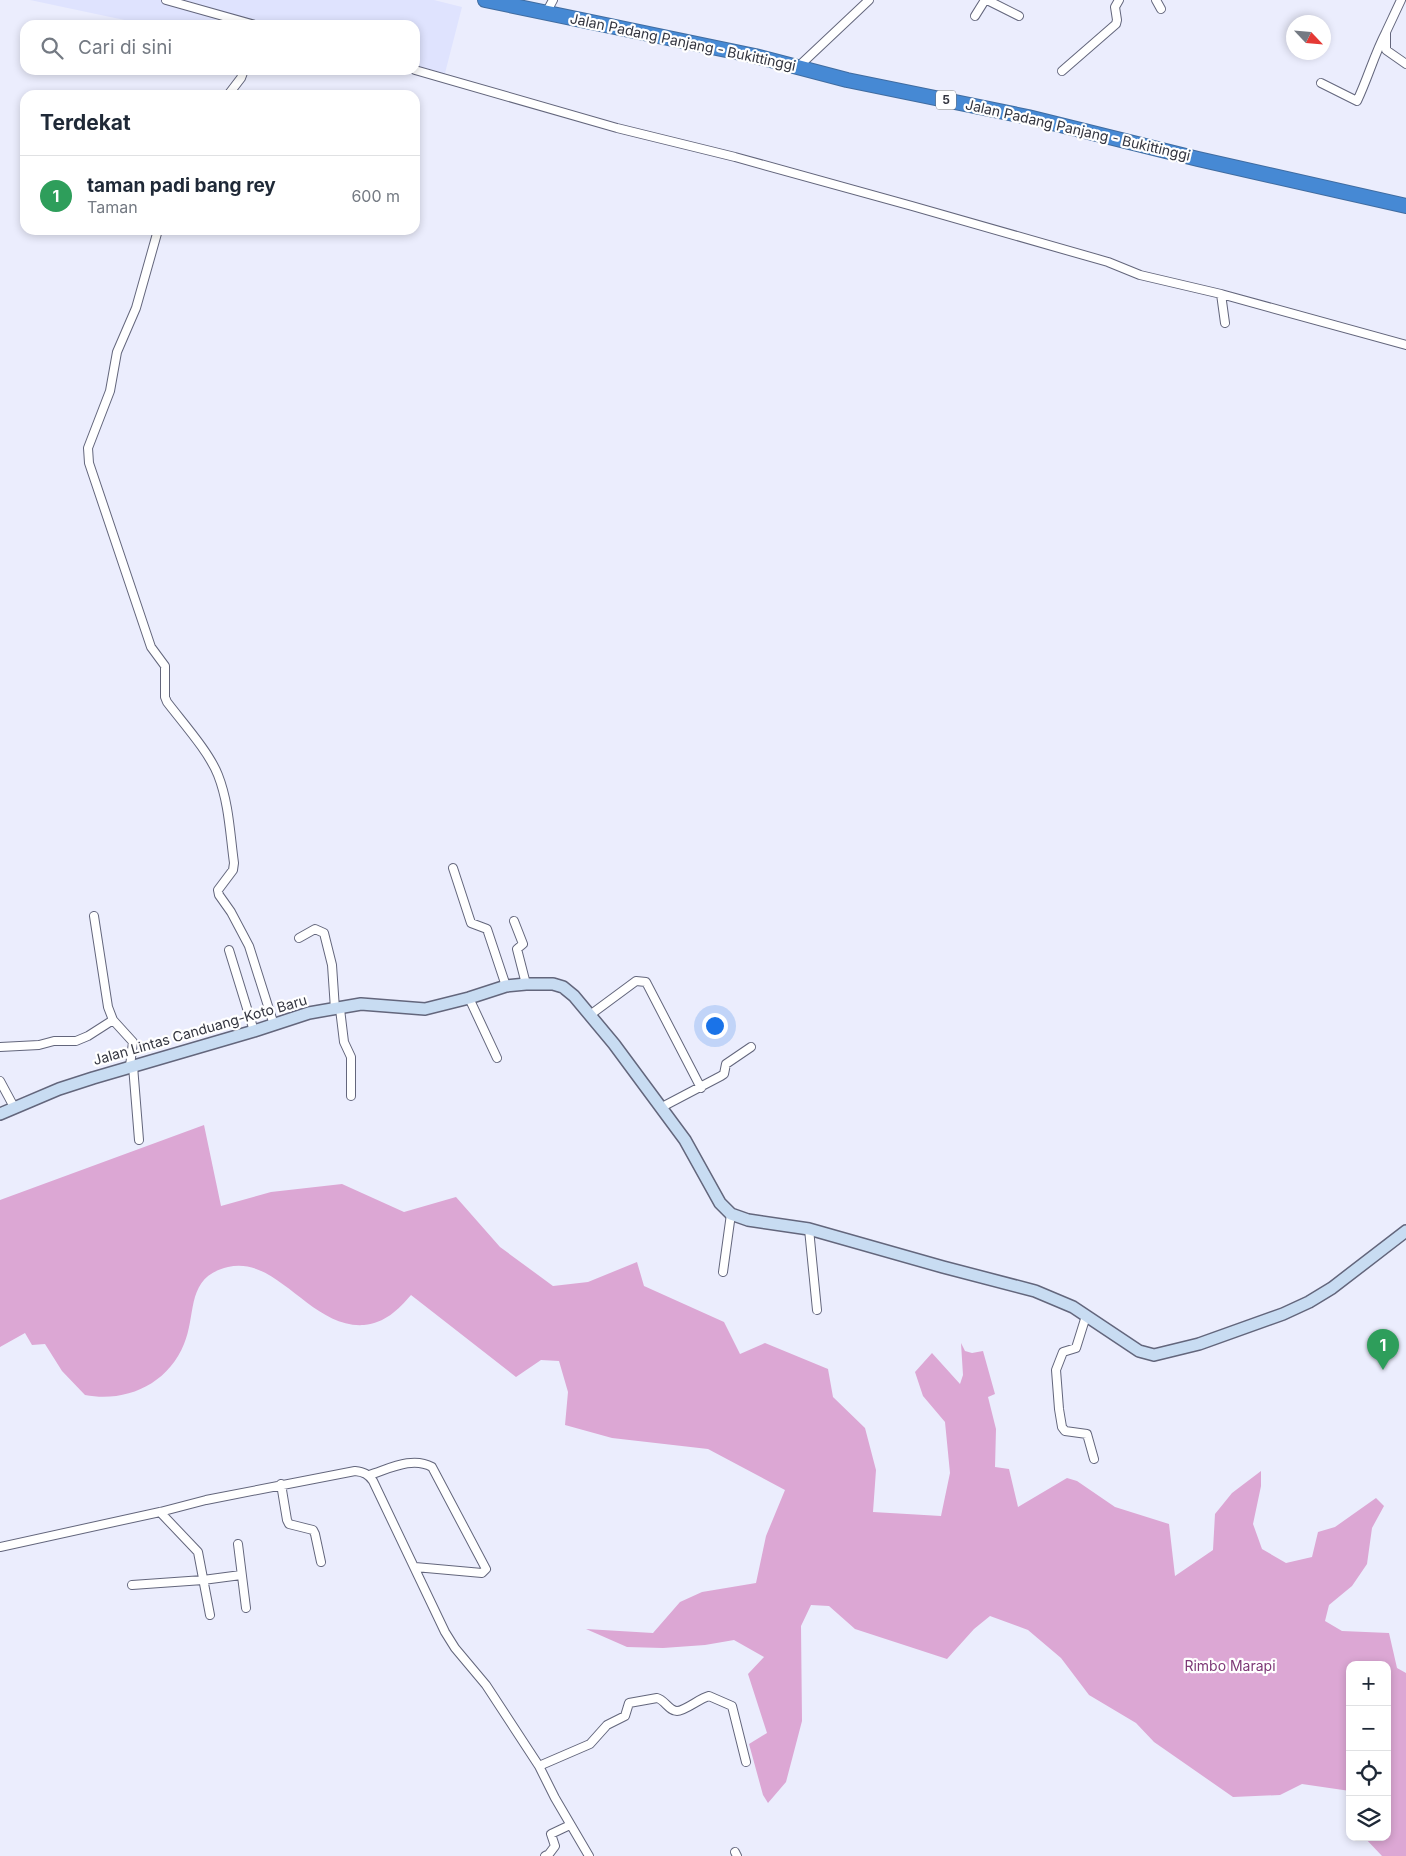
<!DOCTYPE html>
<html lang="id">
<head>
<meta charset="utf-8">
<style>
	body { margin:0; font-family:Inter,sans-serif; background:#f2f2f3; color:#1f2937 }
	.controls { position:absolute; right:15px; bottom:15px; display:grid; overflow:hidden; border-radius:10px; box-shadow:0 2px 8px #0003 }
	.controls button { width:45px; height:45px; display:grid; place-items:center; padding:0; border:0; border-bottom:1px solid #e0e1e3; background:#fff; color:#1f2937; font:25px sans-serif }
	.compass { position:absolute; left:1286px; top:15px; width:45px; height:45px; border-radius:50%; background:#fff; box-shadow:0 2px 8px #0003; rotate:116deg }
	.you { position:absolute; left:714px; top:1025px; width:18px; height:18px; margin:-12px; border:4px solid #fff; border-radius:50%; background:#1a73e8; box-shadow:0 0 0 8px #1a73e833 }
	.badge { display:grid; place-items:center; width:32px; height:32px; border-radius:50%; background:#0f766e; color:#fff; font-size:16px; font-weight:700 }
	.pin { position:absolute; translate:-50% -41px; filter:drop-shadow(0 1px 2px #0008) }
	.pin::after { content:''; position:absolute; top:26px; width:18px; height:15px; background:inherit; clip-path:polygon(0 0,100% 0,50% 100%) }
	.list { margin:0; padding:0; list-style:none }
	h2 { display:flex; justify-content:space-between; align-items:center; height:65px; margin:0; padding:0 20px; font-size:21px }
	h2 small { font-size:16px; font-weight:400; color:#747a83 }
	.list li { display:grid; grid-template-columns:32px 1fr auto; gap:15px; align-items:center; box-sizing:border-box; height:80px; padding:0 20px; border-top:1px solid #e0e1e3 }
	.list b { display:block; font-size:19px; white-space:nowrap }
	.list p { margin:0; font-size:16px; white-space:nowrap; color:#747a83 }
	.list em { font-size:16px; font-style:normal; color:#747a83 }
	.icon { flex:none; width:28px; height:28px; fill:none; stroke:currentColor; stroke-width:2; stroke-linecap:round; stroke-linejoin:round }
	.map { position:relative; flex:none; width:1406px; height:1856px; overflow:hidden }
	.search { position:absolute; background:#fff; box-shadow:0 2px 8px #0003; left:20px; top:20px; width:400px; height:55px; display:flex; align-items:center; gap:12px; box-sizing:border-box; padding:0 18px; border-radius:15px; color:#747a83; font-size:19px }
	.panel { position:absolute; background:#fff; box-shadow:0 2px 8px #0003; left:20px; top:90px; width:400px; height:145px; border-radius:15px }
	.map>svg:first-child { display:block }
	.built { fill:#dfe3fe }
	.green { fill:#dca7d4 }
	.lines { fill:none; stroke-linecap:round; stroke-linejoin:round }
	.street-casing { stroke:#63667c; stroke-width:10 }
	.secondary-casing { stroke:#63667c; stroke-width:14 }
	.highway-casing { stroke:#406ca0; stroke-width:16 }
	.street { stroke:#fff; stroke-width:8 }
	.secondary { stroke:#c8dcf2; stroke-width:11 }
	.highway { stroke:#4689d4; stroke-width:14 }
	.labels { text-anchor:middle; stroke-width:4.5; stroke-linejoin:round; paint-order:stroke }
	.shield { fill:#fff; stroke:#717279; stroke-width:1 }
	.shield-label { font-size:12px; font-weight:bold; fill:#343640 }
	.street-label { font-size:14px; fill:#343640; stroke:#fff }
	.park-label { font-size:14px; fill:#7d3876; stroke:#fff }
</style>
</head>
<body>
<div class="map">
<svg width="1406" height="1856" viewBox="0 0 1406 1856">
	<rect width="100%" height="100%" fill="#ebedfd"/>
	<path class="built" d="M30,0H434L462,7L444,77L415,69V25H148Z"/>
	<path class="green" d="M204,1125L221,1206L271,1192L342,1184L404,1212L456,1197L500,1247L553,1286L588,1282L637,1262L644,1286L724,1322L740,1354L765,1343L828,1369L833,1397L865,1428L876,1470L873,1512L941,1516L950,1473L945,1422L923,1396L915,1372L932,1353L960,1384L963,1375L961,1343L965,1351L972,1353L983,1351L995,1394L988,1397L996,1429L995,1467L1009,1469L1018,1507L1067,1478L1077,1481L1115,1507L1169,1524L1175,1576L1213,1550L1215,1514L1232,1493L1261,1471V1486L1253,1524L1262,1549L1286,1563L1312,1557L1318,1532L1335,1527L1376,1498L1384,1506L1372,1528L1367,1564L1352,1586L1329,1605L1325,1621L1342,1631L1389,1633L1397,1668L1406,1673V1856H1382L1364,1837H1387V1665H1350V1791L1302,1784L1280,1795L1233,1797L1154,1742L1136,1723L1089,1695L1061,1658L1028,1630L990,1616L974,1629L947,1659L855,1629L829,1606L811,1605L801,1626L802,1721L786,1782L768,1803L763,1795L749,1744L767,1733L748,1674L764,1657L734,1640L705,1645L663,1648L627,1647L586,1629L653,1633L680,1602L702,1592L756,1583L766,1536L785,1490L708,1449L612,1438L565,1425L568,1392L559,1361L541,1360L516,1377L411,1295C398,1310 385,1323 364,1325C311,1329 277,1255 228,1267C185,1277 197,1314 184,1344C168,1384 126,1403 85,1395L62,1371L45,1344L32,1345L25,1333L0,1347V1200Z"/>
	<g class="lines">
		<g class="street-casing">
			<path id="street" d="M166,0L255,25
				M987,0L1019,16
				M1156,0L1161,9
				M546,13L553,0
				M975,16L985,0
				M1386,32L1401,0
				M799,66L869,0
				M415,70L617,128L735,157L912,206L1108,262L1140,275L1221,294L1406,345
				M1062,71L1116,24L1117,20L1115,7L1119,0
				M1321,83L1357,101C1368,78 1374,55 1386,32V50L1406,64
				M228,95L241,78L244,70
				M158,230L136,308L117,352L110,391L88,448L89,463L151,647L165,666V697L167,702C183,723 209,752 218,775C229,803 230,834 234,863L233,870L218,890L219,895L231,912L249,946L274,1025
				M1221,294L1225,323
				M453,868L471,923L487,929L506,986
				M94,916L108,1007L113,1020L133,1042L130,1066
				M514,921L523,944L517,949L526,984
				M299,938L315,929L324,933L332,965L335,1009
				M229,950L254,1031
				M469,998L497,1058
				M340,1009L344,1042L351,1057V1096
				M590,1015L636,981L646,982L701,1088
				M0,1047L39,1045L54,1041H76L88,1036L113,1020
				M133,1066L139,1140
				M0,1081L14,1107
				M662,1107L721,1076L724,1074L726,1064L751,1047
				M809,1229L817,1310
				M723,1272L731,1214
				M1086,1316L1076,1348L1063,1352L1056,1370L1059,1409L1062,1427L1065,1431L1087,1434L1094,1459
				M369,1475C389,1469 412,1456 432,1467L486,1569L482,1573L415,1567
				M281,1484L287,1520L289,1524L313,1530L315,1534L321,1562
				M160,1512L198,1552L210,1615
				M238,1544L246,1608
				M0,1547L160,1512L206,1500L355,1471C364,1472 368,1474 373,1481L445,1632L455,1648L486,1685L539,1766L555,1798L589,1856
				M132,1585L203,1580L241,1575
				M539,1766L590,1744L607,1725L625,1716L629,1703L657,1698C665,1700 669,1711 677,1711C685,1711 700,1698 709,1696L732,1706L746,1762
				M735,1852L737,1856
				M545,1856L549,1854L555,1846L551,1834L570,1825"/>
		</g>
		<g class="secondary-casing">
			<path id="secondary" d="M0,1114L59,1089L93,1078L254,1031L309,1013L361,1004L425,1009L469,998L506,986L526,984H553L563,987L574,996L614,1044L685,1140L720,1203L731,1214L748,1220L809,1229L943,1267L1035,1291L1073,1307L1139,1351L1154,1355L1199,1344L1283,1314L1309,1302L1332,1288L1406,1231"/>
		</g>
		<g class="highway-casing">
			<path id="highway" d="M485,0L755,56L847,80L1028,117L1198,159L1406,206"/>
		</g>
		<use href="#street" class="street"/>
		<use href="#secondary" class="secondary"/>
		<use href="#highway" class="highway"/>
	</g>
	<g class="labels">
		<rect class="shield" x="936" y="90.5" width="20" height="19" rx="4"/>
		<g class="shield-label">
			<text x="946" y="104">5</text>
		</g>
		<g class="street-label">
			<text transform="translate(683 42) rotate(12)" y="5">Jalan Padang Panjang - Bukittinggi</text>
			<text transform="translate(1078 130) rotate(13)" y="5">Jalan Padang Panjang - Bukittinggi</text>
			<text transform="translate(200 1030) rotate(-16)" y="5">Jalan Lintas Canduang-Koto Baru</text>
		</g>
		<g class="park-label">
			<text x="1230" y="1671">Rimbo Marapi</text>
		</g>
	</g>
</svg>
<div class="controls">
<button>+</button>
<button>−</button>
<button><svg class="icon" aria-label="locate" viewBox="0 0 24 24"><circle cx="12" cy="12" r="6"/><path d="M12 2v4M12 18v4M2 12h4M18 12h4"/></svg></button>
<button><svg class="icon" aria-label="layers" viewBox="0 0 24 24"><path d="M12 4l9 5-9 5-9-5zM3 14l9 5 9-5"/></svg></button>
</div>
<svg class="compass" viewBox="-18 -18 36 36"><path d="M0-13l5 13h-10z" fill="#e53935"/><path d="M0 13l5-13h-10z" fill="#747a83"/></svg>
<div class="you"></div>
<div class="pin badge" style="left:1383px;top:1370px;background:#2e9e5b">1</div>
<div class="search"><svg class="icon" aria-label="search" viewBox="0 0 24 24"><circle cx="10" cy="10" r="6"/><path d="M15 15l6 6"/></svg>Cari di sini</div>
<section class="panel">
<h2>Terdekat<small></small></h2>
<ul class="list">
<li><span class="badge" style="background:#2e9e5b">1</span><div><b>taman padi bang rey</b><p>Taman</p></div><em>600 m</em></li>
</ul>
</section>
</div>
</body>
</html>
